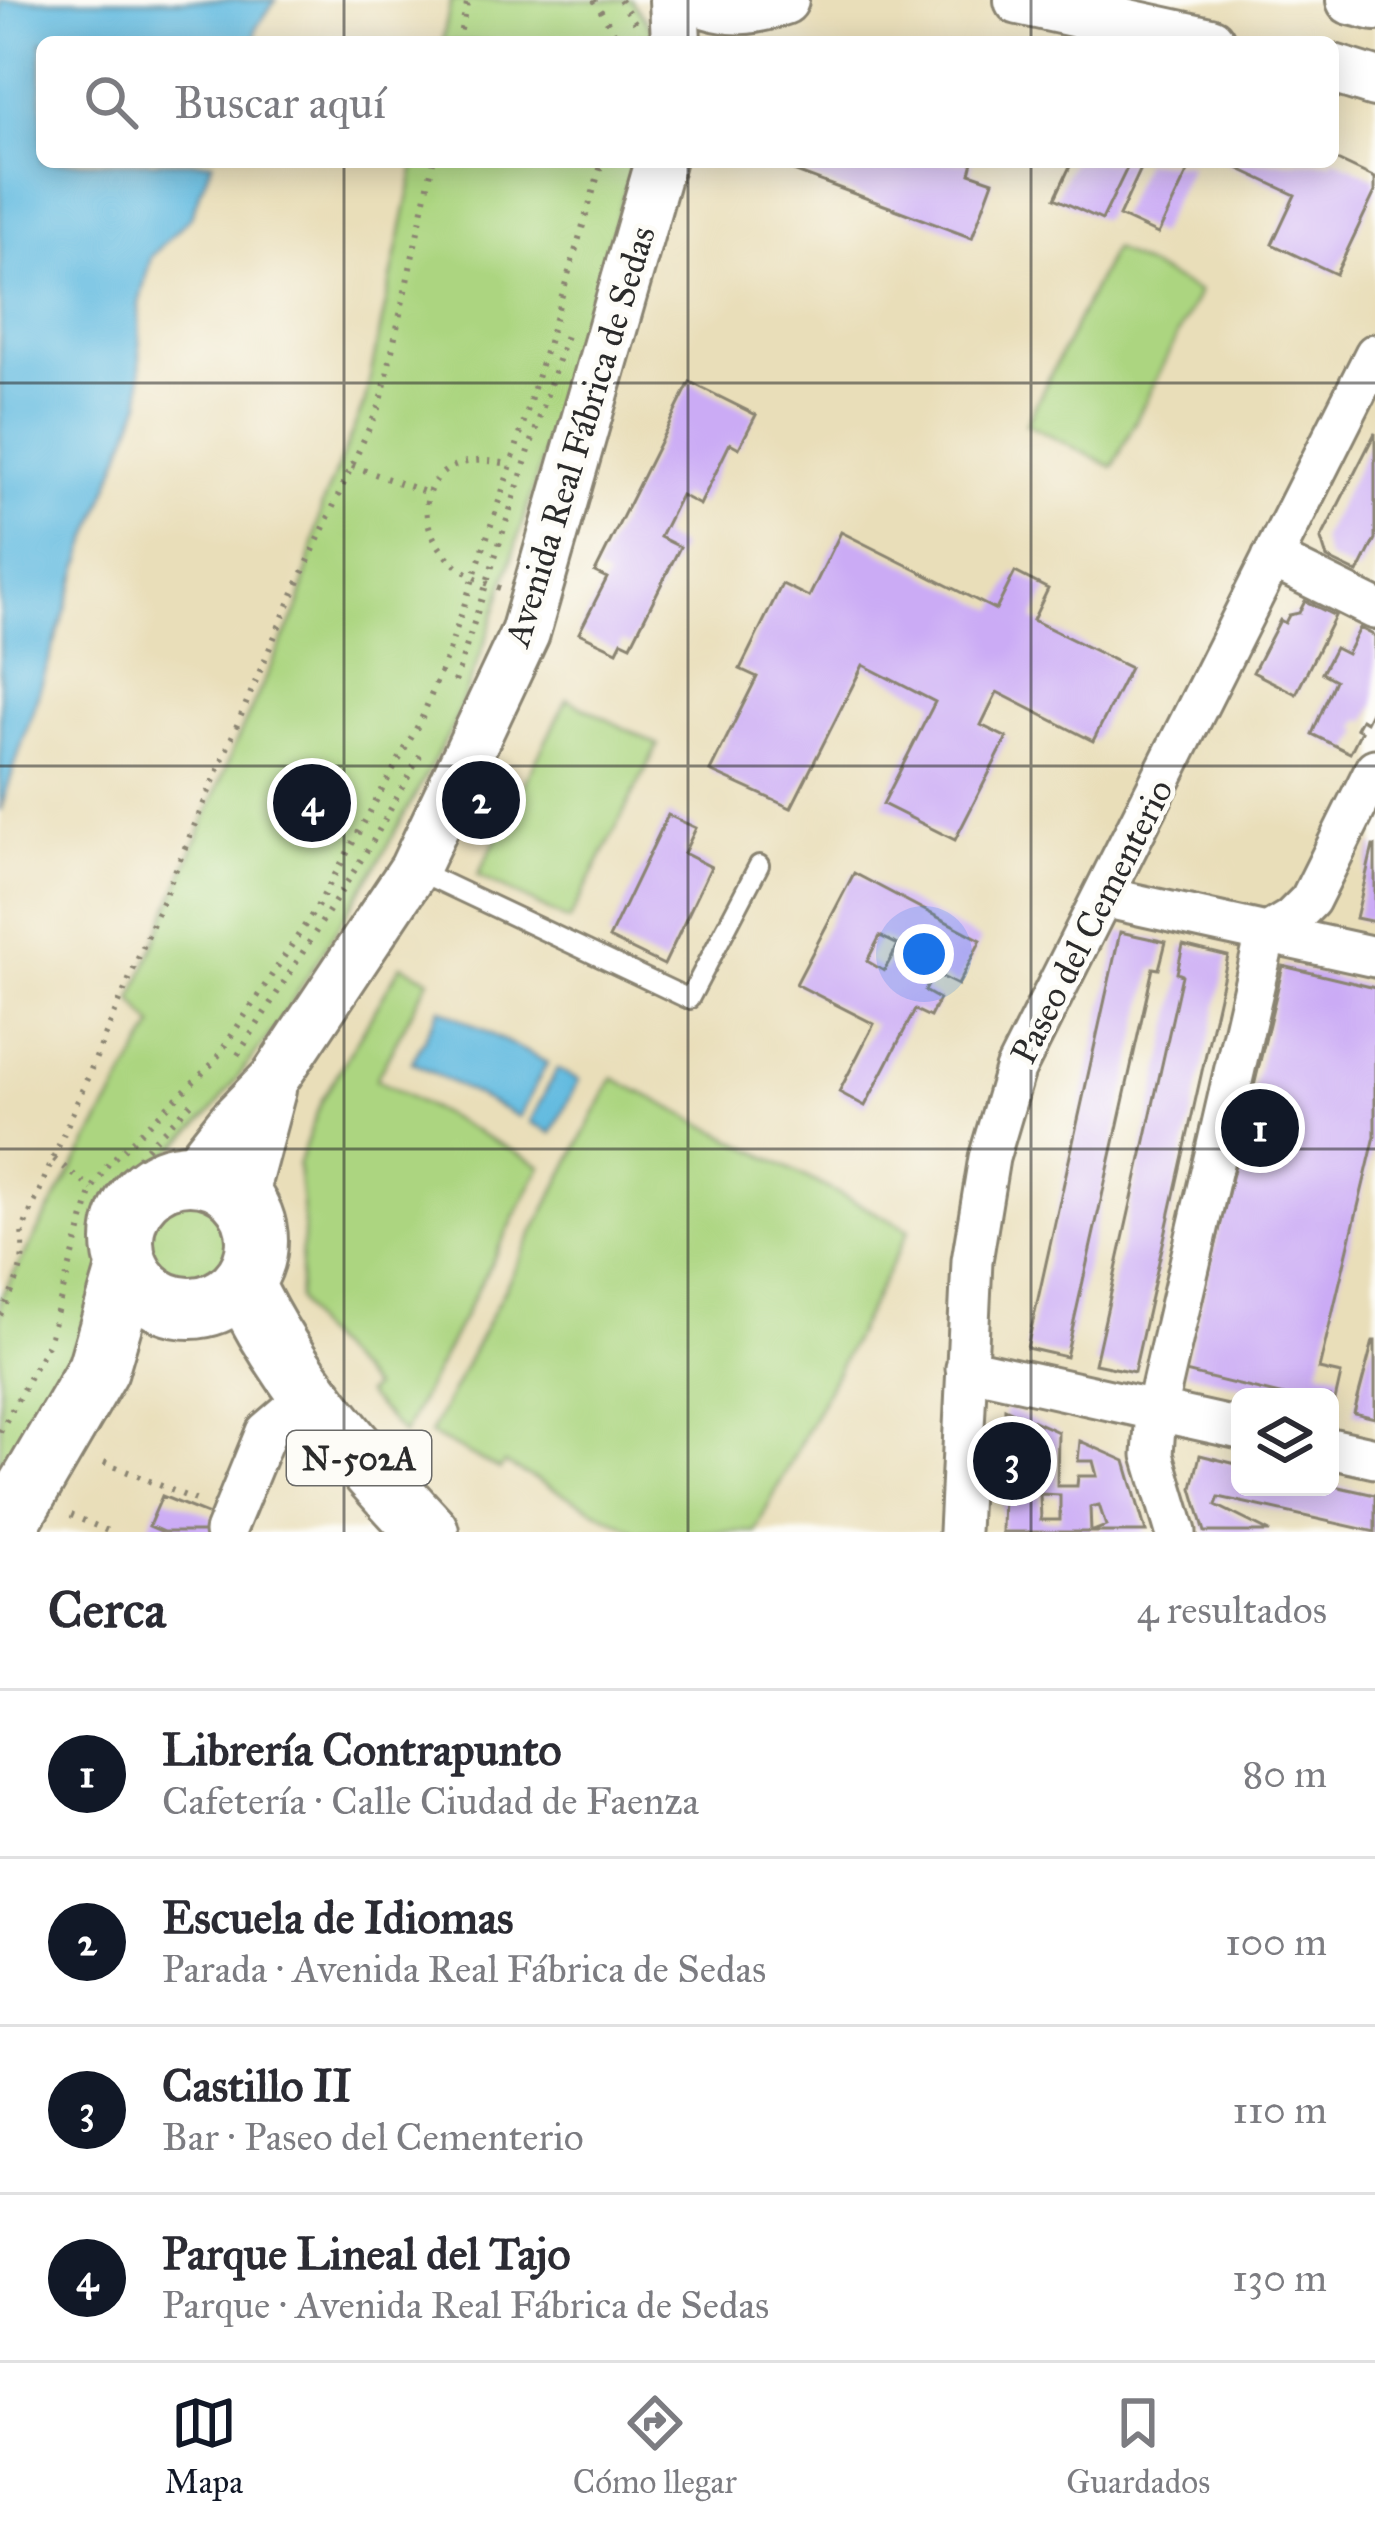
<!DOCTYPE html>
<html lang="es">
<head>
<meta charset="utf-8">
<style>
	body { margin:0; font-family:"IM FELL Great Primer",serif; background:#f7f7f7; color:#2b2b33 }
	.controls { position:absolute; right:36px; bottom:36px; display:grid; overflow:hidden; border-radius:18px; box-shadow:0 6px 30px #0003 }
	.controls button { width:108px; height:108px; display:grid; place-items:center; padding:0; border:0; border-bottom:3px solid #e1e1e2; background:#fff; color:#2b2b33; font:60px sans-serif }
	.you { position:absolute; left:924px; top:954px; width:42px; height:42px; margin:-30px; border:9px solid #fff; border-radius:50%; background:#1a73e8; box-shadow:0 0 0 18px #1a73e833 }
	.badge { display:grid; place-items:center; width:78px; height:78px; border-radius:50%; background:#111827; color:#fff; font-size:39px; font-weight:700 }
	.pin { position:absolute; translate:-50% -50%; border:6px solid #fff; box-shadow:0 3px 12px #0006 }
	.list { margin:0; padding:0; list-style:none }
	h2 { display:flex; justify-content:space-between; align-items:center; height:156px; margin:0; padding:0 48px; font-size:51px }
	h2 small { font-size:39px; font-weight:400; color:#7c7c81 }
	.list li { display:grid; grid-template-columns:78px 1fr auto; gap:36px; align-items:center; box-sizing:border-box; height:168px; padding:0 48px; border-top:3px solid #e1e1e2 }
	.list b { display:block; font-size:45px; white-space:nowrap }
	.list p { margin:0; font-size:39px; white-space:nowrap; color:#7c7c81 }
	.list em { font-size:39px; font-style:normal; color:#7c7c81 }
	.icon { flex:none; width:66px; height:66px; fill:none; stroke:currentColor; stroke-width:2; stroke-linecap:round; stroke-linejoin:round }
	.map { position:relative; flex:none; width:1375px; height:1532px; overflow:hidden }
	.search { position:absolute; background:#fff; box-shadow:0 6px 30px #0003; left:36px; right:36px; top:36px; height:132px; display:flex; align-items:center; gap:30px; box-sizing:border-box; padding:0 42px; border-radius:18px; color:#7c7c81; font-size:45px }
	.sheet { height:828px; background:#fff }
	nav { display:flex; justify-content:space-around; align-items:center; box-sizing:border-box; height:168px; border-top:3px solid #e1e1e2; background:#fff; font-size:33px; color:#7c7c81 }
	nav a { display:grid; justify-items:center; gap:6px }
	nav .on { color:#111827 }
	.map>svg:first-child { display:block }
	.green { fill:#acd580; stroke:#6c8056; stroke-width:3 }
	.water { fill:#63bbe0; stroke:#477386; stroke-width:3 }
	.building { fill:#cbabf5; fill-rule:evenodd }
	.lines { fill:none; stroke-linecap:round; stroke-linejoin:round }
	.service-casing { stroke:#8a8472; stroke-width:24 }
	.minor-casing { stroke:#8a8472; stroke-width:45 }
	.tertiary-casing { stroke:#8a8472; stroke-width:54 }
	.primary-casing { stroke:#8a8472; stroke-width:66 }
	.path { stroke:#8a8472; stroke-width:6; stroke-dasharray:3 9; stroke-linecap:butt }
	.service { stroke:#fff; stroke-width:18 }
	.minor { stroke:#fff; stroke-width:39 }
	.tertiary { stroke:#fff; stroke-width:48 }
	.primary { stroke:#fff; stroke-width:60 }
	.grid { fill:none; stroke:#2b2b2b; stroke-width:3; stroke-opacity:0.55 }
	.labels { text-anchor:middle; stroke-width:10; stroke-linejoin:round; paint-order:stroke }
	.shield { fill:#fdfcf7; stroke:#6a6a68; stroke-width:3 }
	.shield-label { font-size:33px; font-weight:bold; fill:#2b2b2b }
	.street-label { font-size:36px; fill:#2b2b2b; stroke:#fdfcf7 }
</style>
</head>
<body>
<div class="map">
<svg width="1375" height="1532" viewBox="0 0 1375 1532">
	<rect width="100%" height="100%" fill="#fdfcf7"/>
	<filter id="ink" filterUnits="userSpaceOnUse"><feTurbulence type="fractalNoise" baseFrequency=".00833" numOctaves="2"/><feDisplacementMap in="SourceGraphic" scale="24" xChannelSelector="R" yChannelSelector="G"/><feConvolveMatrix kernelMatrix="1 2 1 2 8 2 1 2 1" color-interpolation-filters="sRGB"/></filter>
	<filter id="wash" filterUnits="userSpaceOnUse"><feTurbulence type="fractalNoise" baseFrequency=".004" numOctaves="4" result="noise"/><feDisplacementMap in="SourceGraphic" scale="48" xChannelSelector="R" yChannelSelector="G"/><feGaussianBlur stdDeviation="2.7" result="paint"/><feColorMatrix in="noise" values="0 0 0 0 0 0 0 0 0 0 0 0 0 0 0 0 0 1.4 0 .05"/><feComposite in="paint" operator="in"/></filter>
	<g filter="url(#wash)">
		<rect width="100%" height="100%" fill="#e9deb9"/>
		<path class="green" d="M451,0H631L661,42H442Z
			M416,162H634L489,632L453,726L378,863L276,1027L210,1114L119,1202C109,1304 50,1396 0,1483V1298L154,1026L132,1000L236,742L299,606L322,505L365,401Z
			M1113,249L1199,292L1113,467L1026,424Z
			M567,699L658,745L569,921L478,875Z
			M401,965L429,979L376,1079L541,1166L403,1434L366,1394L372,1388L313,1326L298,1298L304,1224L298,1165L321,1102Z
			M613,1078L909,1230L755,1532H637L504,1463L500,1470L430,1434Z
			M145 1238a44 44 0 1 1 88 0a44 44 0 1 1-88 0Z"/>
		<path class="water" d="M0,0H276L256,28L254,42H42V162H212L191,216L151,257L139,304L141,401L85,550L0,811Z
			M440,1008L547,1063L519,1117L412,1062Z
			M557,1069L579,1080L552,1133L530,1122Z"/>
		<g id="blocks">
			<path class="building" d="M1333,158L1375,178V192L1336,274L1272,244L1295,195L1225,162H1333Z
				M794,162H973L970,173L993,181L972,238L791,170Z
				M1072,162H1130L1102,220L1055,198Z
				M1144,162L1191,165L1158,234L1119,216Z
				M690,382L756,415L739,448L730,443L700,505L681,495L660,537L680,547L631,645L622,641L617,651L579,633L607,578L595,572Z
				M1375,433V539L1358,573L1327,558L1321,539Z
				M841,532L996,610L1015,572L1048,589L1033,620L1130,668L1093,741L997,692L981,725L1007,738L955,840L883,804L935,702L863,665L791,808L710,771L757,677L740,669L782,584L809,597Z
				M1305,601L1335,616L1296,694L1253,672L1280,620L1285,623L1289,615L1299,613Z
				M1360,628L1375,636V704L1366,722L1361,719L1356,728L1361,731L1350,753L1312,734L1335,680L1322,673L1335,648L1347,654Z
				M668,815L696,828L684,853L711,867L664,965L609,938Z
				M1373,846H1375V922L1356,918Z
				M854,873L981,940L958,985L934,973L925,991L939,999L930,1017L915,1010L865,1106L839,1092L874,1024L796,984ZM880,936L898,945L884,971L867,961Z
				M1120,932L1166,942L1159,969L1153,968L1066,1357L1027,1348Z
				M1183,945L1228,956L1134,1372L1095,1364L1182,975L1177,973Z
				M1283,966L1375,988V1136L1319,1369L1341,1374L1332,1414L1330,1397H1288L1185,1372Z
				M1373,1341H1375V1418L1354,1413Z
				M1005,1408L1058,1432L1057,1486H1077L1078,1476H1097L1093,1461H1078L1080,1441L1125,1461L1146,1532H1091L1106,1526L1099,1505L1090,1507L1091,1532H1002ZM1040,1494L1060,1495V1520H1041Z
				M1200,1455L1240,1465V1487L1330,1485L1375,1495V1532L1219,1497L1216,1505L1270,1532H1205L1192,1488Z
				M162,1496L212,1516L216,1532H163L149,1526Z"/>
		</g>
	</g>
	<g filter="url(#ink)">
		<use href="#blocks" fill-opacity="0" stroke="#8a8472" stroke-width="3"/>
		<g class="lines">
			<g class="service-casing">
				<path id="service" d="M414,869L689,999L759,865"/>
			</g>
			<g class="minor-casing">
				<path id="minor" d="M1272,558L1375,609
					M1103,897L1375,957
					M966,1368L1240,1429
					M1330,1448L1375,1458
					M225,1532L266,1432L309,1395
					M959,1532L972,1261L989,1158L1015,1070L1375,354
					M1176,1532L1153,1455L1156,1410L1266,934L1291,919L1310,900L1375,769"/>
			</g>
			<g class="tertiary-casing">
				<path id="tertiary" d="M674,0L676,42
					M697,0C730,14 752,11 784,0
					M1019,0L1210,42
					M1351,0L1375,6
					M1333,69L1375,82
					M191,1174L232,1122L274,1079L414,869L525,633L660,162
					M242,1198L271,1090"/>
			</g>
			<g class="primary-casing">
				<path id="primary" d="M123 1241a67 67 0 1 1 134 0a67 67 0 1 1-134 0Z
					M243,1284C288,1379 356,1455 428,1532
					M3,1532L98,1369L128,1266"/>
			</g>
			<path class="path" d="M594,0L620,42
				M620,0L636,24
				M458,42L468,0
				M352,466L428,493
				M500,588C393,554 408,437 511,465
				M455,682L566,335
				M238,1055L373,841L424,748
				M54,1159L92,1189
				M100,1231C110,1176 158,1137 196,1099
				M0,1315C15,1287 27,1265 22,1232L285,612L381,402L433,162
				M0,1432L48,1343L92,1189L109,1163L214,1062L317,907L421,720L449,651L511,465L602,162
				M104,1462L200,1502
				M71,1515L110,1532"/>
			<use href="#service" class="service"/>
			<use href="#minor" class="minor"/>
			<use href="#tertiary" class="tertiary"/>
			<use href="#primary" class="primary"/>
		</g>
	</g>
	<path class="grid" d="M344,0V42M688,0V42M1031,0V42M344,162V1532M688,162V1532M1031,162V1532M0,383H1375M0,766H1375M0,1149H1375"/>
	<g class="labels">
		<rect class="shield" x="287" y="1431" width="144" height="54" rx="9"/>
		<g class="shield-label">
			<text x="359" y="1470">N-502A</text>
		</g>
		<g class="street-label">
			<text transform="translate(579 436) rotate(-73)" y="13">Avenida Real Fábrica de Sedas</text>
			<text transform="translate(1091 921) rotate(-63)" y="13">Paseo del Cementerio</text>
		</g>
	</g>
</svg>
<div class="controls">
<button><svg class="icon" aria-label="layers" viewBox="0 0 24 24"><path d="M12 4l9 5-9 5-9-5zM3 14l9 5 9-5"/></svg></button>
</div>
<div class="you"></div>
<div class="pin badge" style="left:1260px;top:1128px">1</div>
<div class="pin badge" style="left:481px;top:800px">2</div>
<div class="pin badge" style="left:1012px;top:1461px">3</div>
<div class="pin badge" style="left:312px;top:803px">4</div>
<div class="search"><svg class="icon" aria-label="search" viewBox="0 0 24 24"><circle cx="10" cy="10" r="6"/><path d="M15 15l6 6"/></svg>Buscar aquí</div>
</div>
<section class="sheet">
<h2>Cerca<small>4 resultados</small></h2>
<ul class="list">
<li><span class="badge">1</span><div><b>Librería Contrapunto</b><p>Cafetería · Calle Ciudad de Faenza</p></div><em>80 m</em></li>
<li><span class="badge">2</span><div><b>Escuela de Idiomas</b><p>Parada · Avenida Real Fábrica de Sedas</p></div><em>100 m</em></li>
<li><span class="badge">3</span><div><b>Castillo II</b><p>Bar · Paseo del Cementerio</p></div><em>110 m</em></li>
<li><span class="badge">4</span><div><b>Parque Lineal del Tajo</b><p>Parque · Avenida Real Fábrica de Sedas</p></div><em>130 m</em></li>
</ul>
</section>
<nav>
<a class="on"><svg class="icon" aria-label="map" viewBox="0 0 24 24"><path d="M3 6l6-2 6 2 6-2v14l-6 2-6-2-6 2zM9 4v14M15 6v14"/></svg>Mapa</a>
<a><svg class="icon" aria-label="directions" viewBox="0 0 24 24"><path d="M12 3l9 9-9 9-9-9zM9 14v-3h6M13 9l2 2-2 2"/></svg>Cómo llegar</a>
<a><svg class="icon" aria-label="saved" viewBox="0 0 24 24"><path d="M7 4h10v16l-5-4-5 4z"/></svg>Guardados</a>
</nav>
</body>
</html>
